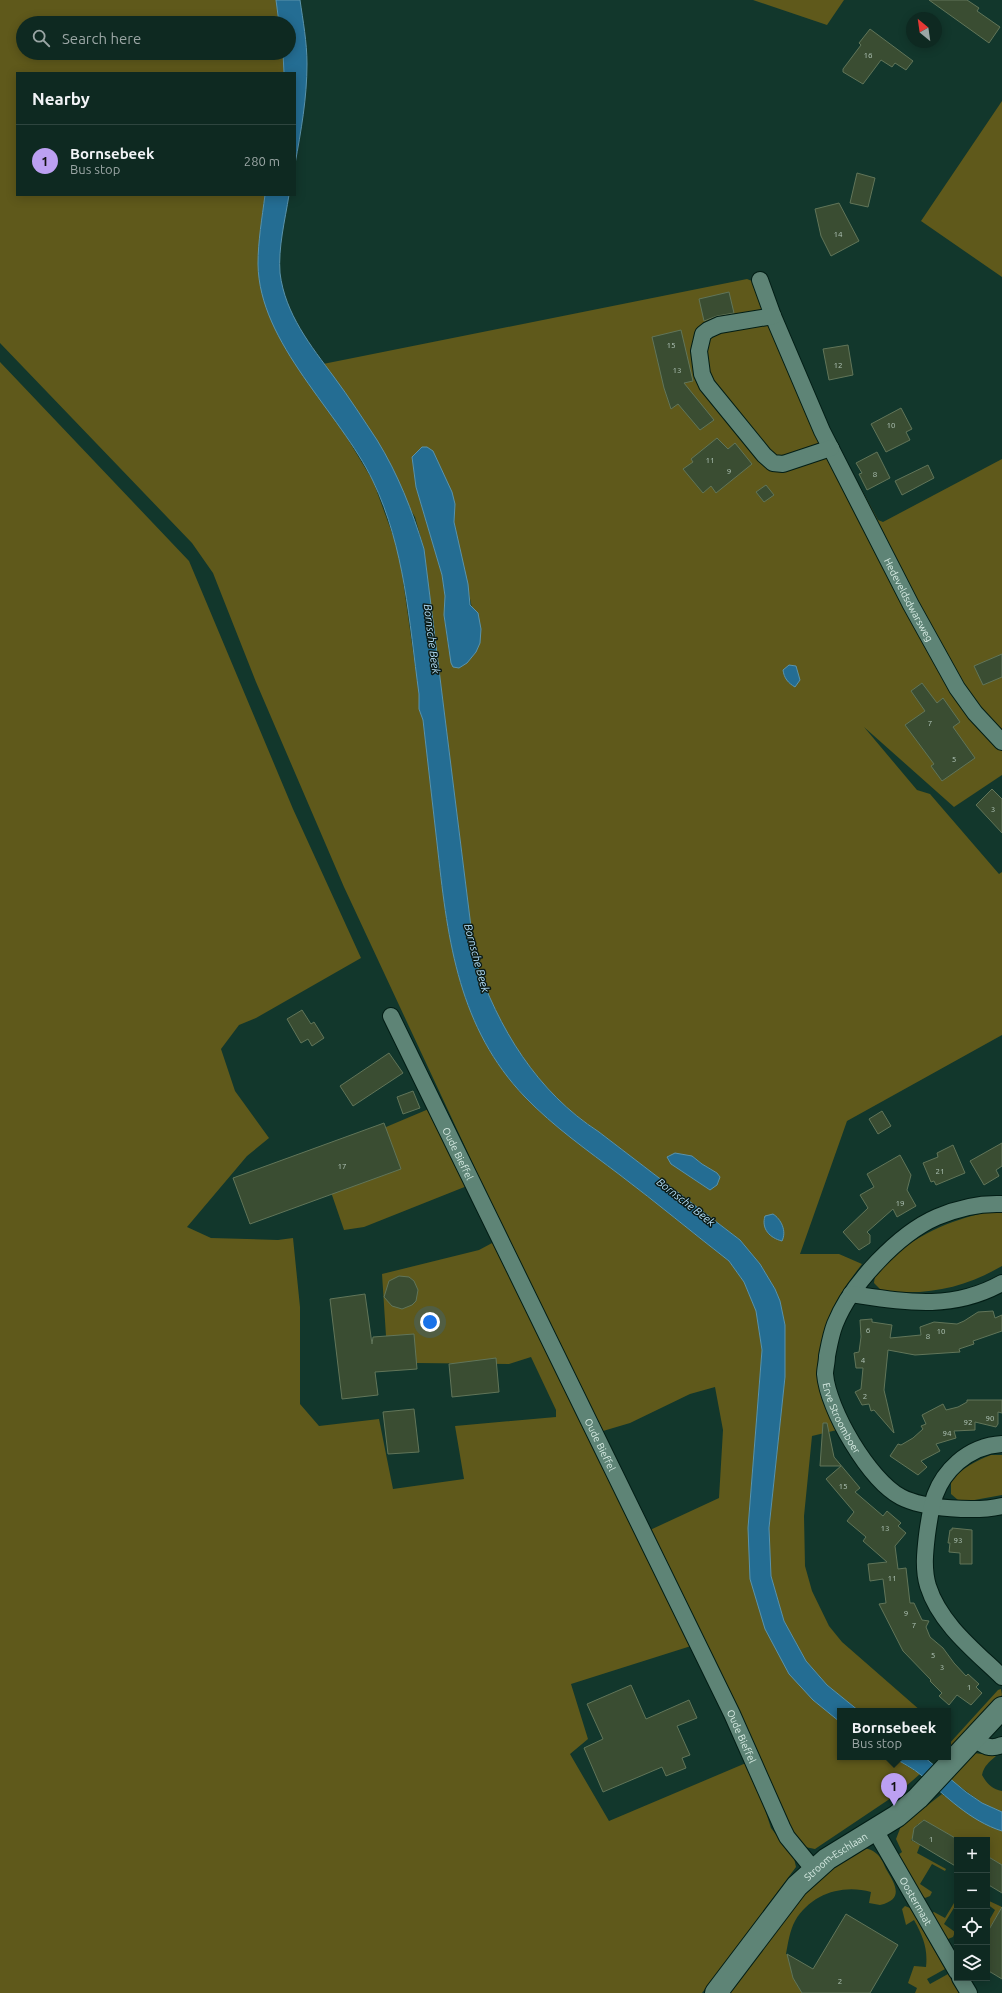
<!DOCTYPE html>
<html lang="en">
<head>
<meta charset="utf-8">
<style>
	body { margin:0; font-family:Ubuntu,sans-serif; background:#17312a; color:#f1f3f6 }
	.controls { position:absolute; right:12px; bottom:12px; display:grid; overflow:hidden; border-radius:0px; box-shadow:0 2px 10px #0003 }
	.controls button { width:36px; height:36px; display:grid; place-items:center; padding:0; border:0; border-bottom:1px solid #2e453f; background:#0e2921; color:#f1f3f6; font:20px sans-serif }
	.compass { position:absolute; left:906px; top:12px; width:36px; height:36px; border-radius:50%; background:#0e2921; box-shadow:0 2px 10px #0003; rotate:331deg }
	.you { position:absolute; left:430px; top:1322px; width:14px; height:14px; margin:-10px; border:3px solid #fff; border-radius:50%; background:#1a73e8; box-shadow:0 0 0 6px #1a73e833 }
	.badge { display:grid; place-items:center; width:26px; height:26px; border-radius:50%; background:#bca0f2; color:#111; font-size:13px; font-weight:700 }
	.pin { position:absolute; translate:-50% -33px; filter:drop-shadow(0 1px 2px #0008) }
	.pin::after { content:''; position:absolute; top:21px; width:14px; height:12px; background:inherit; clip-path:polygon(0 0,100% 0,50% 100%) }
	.popup { position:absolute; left:837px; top:1708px; width:114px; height:52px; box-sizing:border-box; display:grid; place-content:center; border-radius:0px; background:#0e2921; filter:drop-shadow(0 1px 3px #0005); font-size:13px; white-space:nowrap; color:#9ba6a5 }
	.popup b { font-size:15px; color:#f1f3f6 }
	.popup::after { content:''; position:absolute; left:50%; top:100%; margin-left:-8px; border:8px solid transparent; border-top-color:#0e2921 }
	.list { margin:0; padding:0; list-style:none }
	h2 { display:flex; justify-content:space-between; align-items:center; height:52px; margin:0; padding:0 16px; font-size:17px }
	h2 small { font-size:13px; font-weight:400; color:#9ba6a5 }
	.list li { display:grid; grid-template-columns:26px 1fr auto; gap:12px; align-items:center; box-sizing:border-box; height:72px; padding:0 16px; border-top:1px solid #2e453f }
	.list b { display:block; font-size:15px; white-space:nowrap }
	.list p { margin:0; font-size:13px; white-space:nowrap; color:#9ba6a5 }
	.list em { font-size:13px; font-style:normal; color:#9ba6a5 }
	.icon { flex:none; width:22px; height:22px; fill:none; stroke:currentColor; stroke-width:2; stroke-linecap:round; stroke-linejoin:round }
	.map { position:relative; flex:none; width:1002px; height:1993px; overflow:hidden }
	.search { position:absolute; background:#0e2921; box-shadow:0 2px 10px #0003; left:16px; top:16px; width:280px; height:44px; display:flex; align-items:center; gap:10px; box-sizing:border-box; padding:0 14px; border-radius:22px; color:#9ba6a5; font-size:15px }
	.panel { position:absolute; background:#0e2921; box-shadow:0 2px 10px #0003; left:16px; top:72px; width:280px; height:124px; border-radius:0px }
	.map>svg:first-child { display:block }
	.green { fill:#5f591b; fill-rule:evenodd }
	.water { fill:#246d93; stroke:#5a93ab }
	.building { fill:#3a4d32; stroke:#617559 }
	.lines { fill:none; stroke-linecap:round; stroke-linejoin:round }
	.street-casing { stroke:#021d15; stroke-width:18 }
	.secondary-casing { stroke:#021d15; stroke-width:24 }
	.street { stroke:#5e8476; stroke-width:16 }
	.secondary { stroke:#5e8476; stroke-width:22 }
	.labels { text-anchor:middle; stroke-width:3; stroke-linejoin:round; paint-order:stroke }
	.number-label { font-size:8px; fill:#b0c4b7 }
	.street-label { font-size:10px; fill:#d7ebe3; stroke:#0c1b16 }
	.water-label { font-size:11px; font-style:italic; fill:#b4dffa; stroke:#0c1b16 }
</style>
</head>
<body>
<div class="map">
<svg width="1002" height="1993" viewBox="0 0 1002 1993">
	<rect width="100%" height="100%" fill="#12372c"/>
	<path class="green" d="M0,0H276L279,23H23V53H283L284,73H17V195H265L261,222L258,265L264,300L373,481L399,552L419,694V709L423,720C428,764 433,808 438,852C448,942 459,1028 525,1097C554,1127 587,1150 620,1175C657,1203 693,1233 729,1261L744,1282L756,1311L762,1350L748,1528L813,1700L840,1722V1757H893L920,1774L897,1794L815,1849L805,1847L788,1826L650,1530L719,1498L723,1430L715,1387L690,1394L630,1423L603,1431L495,1211L344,887L256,682L213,573L192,543L0,343Z
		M753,0H844L827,25Z
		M1002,101V277L921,221Z
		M747,279L767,287L825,421L878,520L883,522L1002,459V775L954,807L864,727L917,790L930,794L999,874L1002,872V1035L847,1121L800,1254H839L862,1264C850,1280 836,1297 830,1317C820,1349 832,1396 837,1430L812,1436L804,1516L805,1566L812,1591L829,1626L842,1642L921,1711H859L827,1685L806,1661L784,1621L771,1576L769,1528L785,1377V1325L780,1301L775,1289L760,1264L740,1240L599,1132C537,1092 498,1028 475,959L424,549L415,517L323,364ZM433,451L455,504L454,522L472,608L449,651L444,616L445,596L442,575L416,487L412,457ZM692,1156L702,1164L717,1173L710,1190L671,1164Z
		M0,362L189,561L293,809L361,958L256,1018L239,1025L221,1049L235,1091L269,1138L247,1156L187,1227L211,1238L278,1240L293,1238L300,1307V1404L319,1426L379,1419L393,1489L464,1479L455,1426L556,1417V1410L531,1357L509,1364L417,1363L411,1338L386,1336L382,1274L479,1250L494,1242L691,1646L571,1684L588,1739L570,1754L609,1821L746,1763L758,1788L771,1828L794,1858L796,1867L702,1993H0Z
		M431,1108L467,1186L364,1227L344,1230L321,1163L360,1138Z
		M1002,1209V1266C969,1285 936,1294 898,1292L893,1296L884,1293L874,1283C875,1268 884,1263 895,1254C929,1228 960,1217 1002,1209Z
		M991,1455H1002V1495L969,1501L958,1500L951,1494V1480C963,1468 975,1461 991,1455Z
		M1001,1689L1002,1695L948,1752V1745L998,1690Z
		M974,1753L996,1756C989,1762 984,1766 982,1775C987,1784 992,1789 1002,1791V1812L982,1803L951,1780Z
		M942,1794L955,1804L1002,1831V1865L987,1856V1840H959L923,1820L920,1825L918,1824L913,1830L915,1834L911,1840L920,1845L917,1853L946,1869L945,1871L932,1864L920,1884L932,1892L930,1896L925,1898L922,1896L898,1855L902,1852L896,1839L901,1826Z
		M861,1848C865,1848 870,1849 873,1851C880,1855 883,1862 886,1869C895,1884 905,1899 880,1905L869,1903L871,1892C842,1884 811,1894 795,1921C790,1930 788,1943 786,1954L789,1956L792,1975L802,1993H720L802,1890Z
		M957,1898V1903L944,1924L955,1932L953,1937L948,1939L944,1936L932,1913L934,1912L945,1918Z
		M987,1900L1002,1907L987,1933V1924L995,1910L987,1904Z
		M905,1906L910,1908L945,1969L927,1979L930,1984L948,1974L959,1993H915L917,1988L908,1983L914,1966L926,1967C928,1949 923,1936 914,1920L906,1925L902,1909Z"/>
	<path class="water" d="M276,0H300C303,21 307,42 307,64C307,98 301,131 295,164V73H284L283,53H289V23H279Z
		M265,195H289C285,220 278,248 280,273C285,314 311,346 334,377C349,397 363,419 377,440C398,474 412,510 424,549L475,959C498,1028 537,1092 599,1132L740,1240L760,1264L775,1289L780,1301L785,1325V1377L769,1528L771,1576L784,1621L806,1661L827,1685L859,1711H840V1722L813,1700L789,1674L765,1629L750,1579L748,1528L762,1350L756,1311L744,1282L729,1261C693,1233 657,1203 620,1175C587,1150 554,1127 525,1097C459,1028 448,942 438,852C433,808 428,764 423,720L419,709V694C409,621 405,548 373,481C340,412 259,344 258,264C258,241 262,218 265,195Z
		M422,447H427L433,451L452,492L455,504L454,522L468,584L470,605L478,613L481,629L480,643L476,652L467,663L459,668L453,667L451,663L444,615L445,596L442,575L416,487L412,457Z
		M789,665L796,666L800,680L795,687C788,683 784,678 783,670Z
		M675,1153L692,1156L702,1164L717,1173L720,1177L717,1185L710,1190L671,1164L667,1157Z
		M773,1214C781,1219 787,1231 782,1241C770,1238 761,1229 765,1216Z
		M893,1757H924L966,1792L982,1803L1002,1812V1831C970,1821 946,1796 921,1775C913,1768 902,1763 893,1757Z"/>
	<path class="building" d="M929,0H967L979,8L977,11L1000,27L989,43Z
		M870,29L913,61L906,70L895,63L892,67L881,60L863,84L843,72V69L861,45L859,43Z
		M857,173L875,178L868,207L850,203Z
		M839,203L859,241L831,256L821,236L815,209Z
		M729,292L734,313L717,316L704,321L699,299Z
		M681,330L693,381L684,383L714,420L700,430L678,404L671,409L664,388L652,337Z
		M848,345L853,375L829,380L823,349Z
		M901,408L912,429L906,432L910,440L886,452L871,424Z
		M717,438L728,449L735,443L752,464L716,493L711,486L703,493L683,469L693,462L691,459Z
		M877,452L890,478L867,490L859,474L862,473L856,463Z
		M928,465L934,478L902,495L895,481Z
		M766,485L774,495L764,502L756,492Z
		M1002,654V677L983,685L974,666Z
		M922,683L937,703L943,698L960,722L953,727L975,758L942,781L931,766L934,764L905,725L925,711L911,691Z
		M992,789L1002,799V833L976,805Z
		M302,1010L311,1024L314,1022L324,1038L312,1046L308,1039L301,1043L287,1019Z
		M389,1053L403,1073L353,1106L340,1086Z
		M413,1091L420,1108L403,1114L397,1097Z
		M882,1111L891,1126L878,1134L869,1119Z
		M384,1123L401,1169L250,1224L233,1178Z
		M1002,1143V1166L996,1170L999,1176L984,1185L970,1161Z
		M953,1145L965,1173L936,1185L934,1181L931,1182L923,1163L938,1157L937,1153Z
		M900,1155L911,1175L907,1190L916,1206L897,1217L893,1209L867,1232L870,1235V1243L859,1250L843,1232L868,1208L860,1195L874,1187L867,1174Z
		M399,1276L409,1277L414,1281L418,1290L416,1301L412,1305L402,1309L392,1306L384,1297L389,1281Z
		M365,1294L372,1344L373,1337L414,1334L417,1369L375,1372L378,1395L342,1399L330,1299Z
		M993,1311L995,1318L1002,1315V1331L973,1341L974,1344L959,1349L960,1352L915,1355L888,1350L884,1390L894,1433L874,1410L871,1411L869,1404L862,1405L855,1392L861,1389L863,1368H856L854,1353L859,1352L861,1337L860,1320L872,1319V1322L892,1325L890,1338L921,1335L920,1327L934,1322L957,1324L964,1321L978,1312Z
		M496,1358L499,1392L452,1397L449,1364Z
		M967,1400H1002V1413L998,1412V1424L996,1427L975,1422V1430L954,1431L956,1438L936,1444L940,1451L921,1461L927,1467L918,1475L890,1456L898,1444L901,1445L913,1438L923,1429L921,1426L926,1424L922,1415L943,1404L946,1410L958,1407L967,1402Z
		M414,1409L419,1452L388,1454L383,1412Z
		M823,1423H827L834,1457L860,1488L855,1492L883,1516L887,1511L901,1523L898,1526L906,1533L895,1546L898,1569L906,1568L910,1603H914L922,1620L929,1621L926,1627L930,1637L943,1648L954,1663L966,1676L968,1674L979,1684L976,1687L982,1693L971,1705L957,1695L949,1705L939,1696L942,1693L930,1681L931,1680L903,1651L879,1604L886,1603L883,1579L870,1581L868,1564L887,1562L863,1541L866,1537L847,1521L854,1512L826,1479L841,1466H820Z
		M952,1528L972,1530V1564H960V1553L949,1552L950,1543H948L950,1530H952Z
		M631,1685L646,1719L689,1700L697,1718L677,1726L690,1755L682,1758L686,1768L666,1776L662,1767L603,1792L584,1748L603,1739L587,1704Z
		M924,1820L957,1839V1867L912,1840L914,1828Z
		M987,1856L1002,1865V1893L987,1884Z
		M1002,1907V1979L987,1970V1933Z
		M846,1914L898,1945L870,1993H802L793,1978L787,1954L813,1969Z"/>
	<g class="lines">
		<g class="street-casing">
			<g id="street">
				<path id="s1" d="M760,280L773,316L822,431L911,605L957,688L975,713L1002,742"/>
				<path d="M773,316L719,325L708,330L703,334L699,351L702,374L707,385L764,455L773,463L783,464L831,448"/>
				<path id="s2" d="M391,1016L732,1714L782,1827L787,1837L814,1870"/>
				<path id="s3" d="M1002,1204C979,1203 958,1208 937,1217C898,1234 851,1284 835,1324C831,1334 829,1346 827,1356C827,1362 825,1369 825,1374C828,1410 869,1480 901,1497C924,1509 977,1512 1002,1506"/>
				<path d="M851,1294C905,1302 952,1311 1002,1283"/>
				<path d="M1002,1444C985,1445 971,1451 958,1462C934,1483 931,1505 927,1535C925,1552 923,1569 928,1586C940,1624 975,1651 1002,1677"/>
				<path d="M974,1739C984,1746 990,1750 1002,1745"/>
				<path id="s4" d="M875,1830L957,1972"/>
				<path d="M960,1978L969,1993"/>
			</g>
		</g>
		<g class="secondary-casing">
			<g id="secondary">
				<path id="s5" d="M716,1993L797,1886L827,1859L897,1816L918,1798L1002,1708"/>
			</g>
		</g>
		<use href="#street" class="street"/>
		<use href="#secondary" class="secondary"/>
	</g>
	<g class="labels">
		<g class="number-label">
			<text x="868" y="58">16</text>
			<text x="838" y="237">14</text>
			<text x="671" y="348">15</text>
			<text x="838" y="368">12</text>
			<text x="677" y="373">13</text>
			<text x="891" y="428">10</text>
			<text x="710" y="463">11</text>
			<text x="729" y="474">9</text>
			<text x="875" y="477">8</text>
			<text x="930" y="726">7</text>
			<text x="954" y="762">5</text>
			<text x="993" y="812">3</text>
			<text x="342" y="1169">17</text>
			<text x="940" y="1174">21</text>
			<text x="900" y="1206">19</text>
			<text x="868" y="1333">6</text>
			<text x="941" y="1334">10</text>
			<text x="928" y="1339">8</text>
			<text x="863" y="1363">4</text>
			<text x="865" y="1399">2</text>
			<text x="990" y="1421">90</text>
			<text x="968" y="1425">92</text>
			<text x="947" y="1436">94</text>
			<text x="843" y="1489">15</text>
			<text x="885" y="1531">13</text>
			<text x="958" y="1543">93</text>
			<text x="892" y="1581">11</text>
			<text x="906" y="1616">9</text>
			<text x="914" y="1628">7</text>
			<text x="933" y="1658">5</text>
			<text x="942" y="1670">3</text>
			<text x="969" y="1690">1</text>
			<text x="931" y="1842">1</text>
			<text x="840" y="1984">2</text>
		</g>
		<g class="street-label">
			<text dy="4" stroke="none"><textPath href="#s1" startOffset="353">Hedeveldsdwarsweg</textPath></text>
			<text dy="4" stroke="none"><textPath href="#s2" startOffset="153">Oude Bieffel</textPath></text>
			<text dy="4" stroke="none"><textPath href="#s3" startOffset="316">Erve Stroomboer</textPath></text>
			<text dy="4" stroke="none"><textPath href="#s2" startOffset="477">Oude Bieffel</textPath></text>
			<text dy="4" stroke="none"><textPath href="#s2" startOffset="801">Oude Bieffel</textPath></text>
			<text dy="4" stroke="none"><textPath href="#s5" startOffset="183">Stroom-Eschlaan</textPath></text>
			<text dy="4" stroke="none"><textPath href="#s4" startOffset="82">Oostermaat</textPath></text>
		</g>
		<g class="water-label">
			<text transform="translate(432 639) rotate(83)" y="4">Bornsche Beek</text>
			<text transform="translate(477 958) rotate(75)" y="4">Bornsche Beek</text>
			<text transform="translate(686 1202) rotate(38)" y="4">Bornsche Beek</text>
		</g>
	</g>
</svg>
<div class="controls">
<button>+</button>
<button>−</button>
<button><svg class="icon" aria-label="locate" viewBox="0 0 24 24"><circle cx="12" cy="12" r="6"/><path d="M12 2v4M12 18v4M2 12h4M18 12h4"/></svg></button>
<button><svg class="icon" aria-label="layers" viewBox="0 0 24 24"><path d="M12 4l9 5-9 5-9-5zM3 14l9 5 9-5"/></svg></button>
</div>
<svg class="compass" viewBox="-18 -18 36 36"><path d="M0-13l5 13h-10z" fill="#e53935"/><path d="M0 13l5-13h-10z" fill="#9ba6a5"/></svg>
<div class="you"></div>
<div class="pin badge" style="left:894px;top:1806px">1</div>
<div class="popup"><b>Bornsebeek</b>Bus stop</div>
<div class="search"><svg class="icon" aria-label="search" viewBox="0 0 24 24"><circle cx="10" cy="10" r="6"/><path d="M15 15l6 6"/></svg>Search here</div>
<section class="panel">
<h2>Nearby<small></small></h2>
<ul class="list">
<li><span class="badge">1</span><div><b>Bornsebeek</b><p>Bus stop</p></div><em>280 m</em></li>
</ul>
</section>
</div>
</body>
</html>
